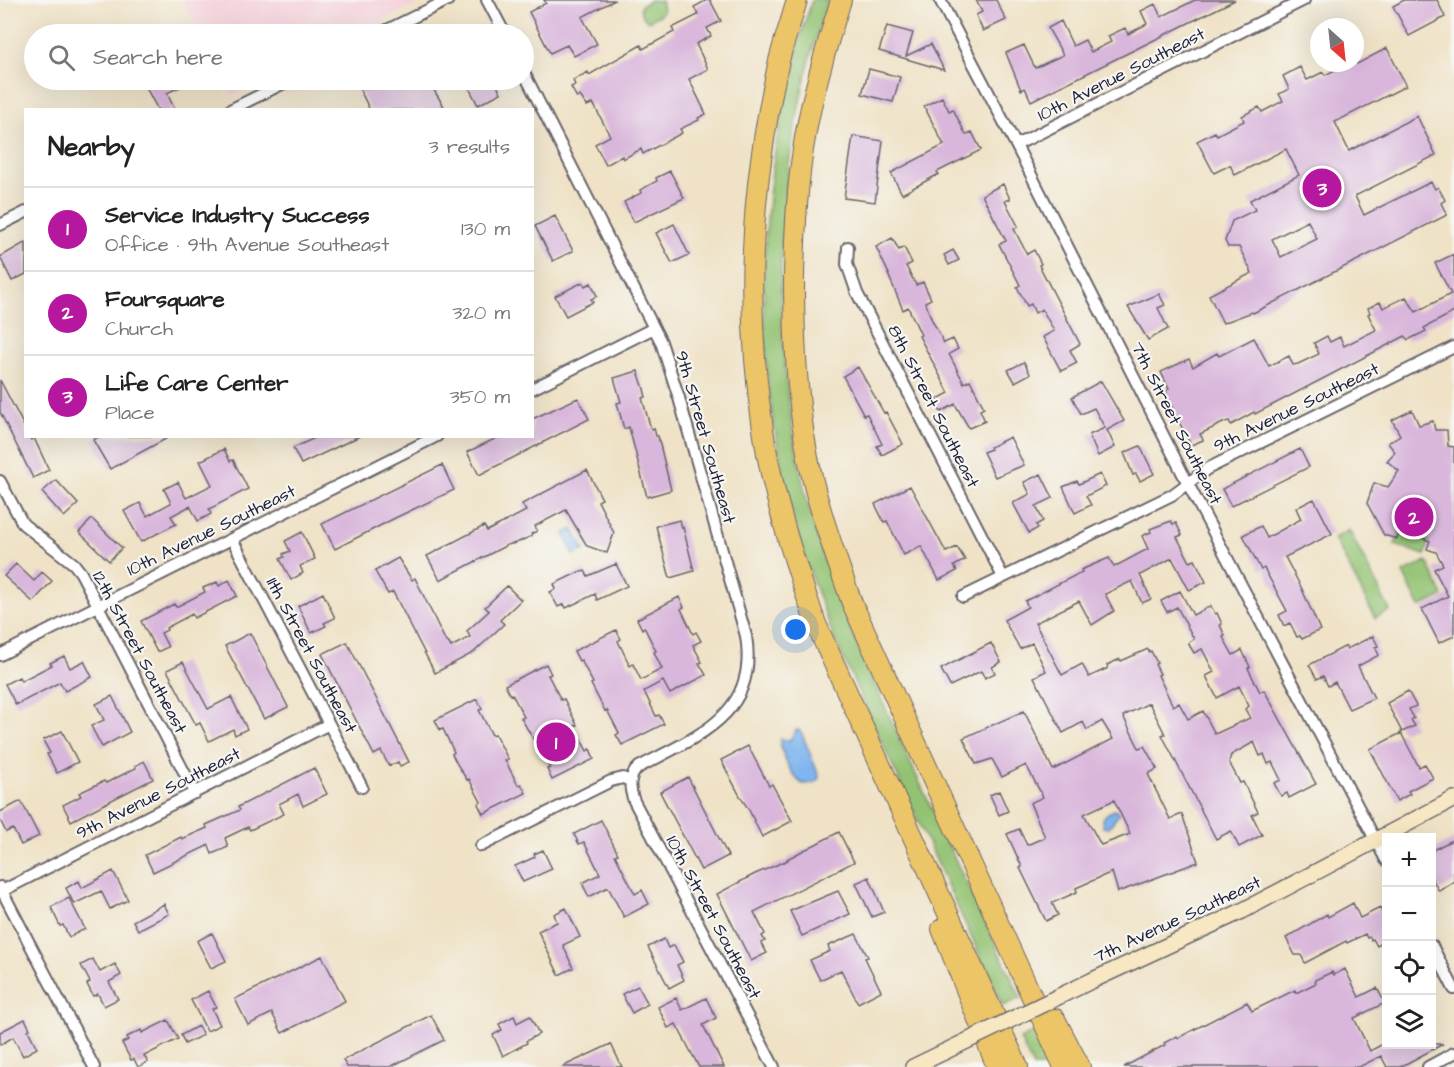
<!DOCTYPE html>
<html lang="en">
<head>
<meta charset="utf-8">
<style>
	body { margin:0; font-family:"Architects Daughter",sans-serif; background:#f2f2f2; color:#222 }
	.controls { position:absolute; right:18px; bottom:18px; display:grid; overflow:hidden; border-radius:0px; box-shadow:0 6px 24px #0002 }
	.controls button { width:54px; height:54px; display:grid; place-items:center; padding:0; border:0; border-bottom:2px solid #e0e0e0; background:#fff; color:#222; font:30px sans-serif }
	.compass { position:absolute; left:1310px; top:18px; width:54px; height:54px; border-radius:50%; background:#fff; box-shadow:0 6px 24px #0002; rotate:153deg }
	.you { position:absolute; left:796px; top:630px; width:21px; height:21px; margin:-15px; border:4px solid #fff; border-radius:50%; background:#1a73e8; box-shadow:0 0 0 9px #1a73e833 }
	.badge { display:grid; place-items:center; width:39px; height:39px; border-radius:50%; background:#b5179e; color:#fff; font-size:20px; font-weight:700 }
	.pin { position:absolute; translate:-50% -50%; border:3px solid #fff; box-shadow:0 2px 6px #0006 }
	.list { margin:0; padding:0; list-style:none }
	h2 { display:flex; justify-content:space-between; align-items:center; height:78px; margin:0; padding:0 24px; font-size:26px }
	h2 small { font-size:20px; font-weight:400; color:#767676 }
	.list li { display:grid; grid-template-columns:39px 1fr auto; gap:18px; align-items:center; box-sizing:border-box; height:84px; padding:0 24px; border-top:2px solid #e0e0e0 }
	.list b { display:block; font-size:22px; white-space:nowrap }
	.list p { margin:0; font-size:20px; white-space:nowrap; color:#767676 }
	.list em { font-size:20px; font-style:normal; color:#767676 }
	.icon { flex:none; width:33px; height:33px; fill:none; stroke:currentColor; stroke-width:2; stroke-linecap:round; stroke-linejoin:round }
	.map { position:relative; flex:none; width:1454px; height:1067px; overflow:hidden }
	.search { position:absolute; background:#fff; box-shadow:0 6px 24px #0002; left:24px; top:24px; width:510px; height:66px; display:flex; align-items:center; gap:15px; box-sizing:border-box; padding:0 21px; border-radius:33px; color:#767676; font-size:22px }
	.panel { position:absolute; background:#fff; box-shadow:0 6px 24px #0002; left:24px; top:108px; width:510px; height:330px; border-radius:0px }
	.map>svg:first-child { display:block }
	.built { fill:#f5cfd9 }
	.green { fill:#93c372; stroke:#5a7256; stroke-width:1.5 }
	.water { fill:#7fb6ef; stroke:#506c95; stroke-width:1.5 }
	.building { fill:#d9b6db; fill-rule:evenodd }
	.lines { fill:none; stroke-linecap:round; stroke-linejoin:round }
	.street-casing { stroke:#6a656c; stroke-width:14 }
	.secondary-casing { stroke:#6a656c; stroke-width:18 }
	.highway-casing { stroke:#6a656c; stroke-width:22 }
	.street { stroke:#fff; stroke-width:10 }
	.secondary { stroke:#f7e8c3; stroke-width:15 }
	.highway { stroke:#ecc569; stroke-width:20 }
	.secondary-bridge-casing { stroke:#6a656c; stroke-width:18; stroke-linecap:butt }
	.secondary-bridge { stroke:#f7e8c3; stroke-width:15 }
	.labels { text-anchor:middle; stroke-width:4.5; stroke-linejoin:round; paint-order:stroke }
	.street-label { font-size:18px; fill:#22223b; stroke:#f6f6f2 }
</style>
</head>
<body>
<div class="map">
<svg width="1454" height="1067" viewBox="0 0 1454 1067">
	<rect width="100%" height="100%" fill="#f6f6f2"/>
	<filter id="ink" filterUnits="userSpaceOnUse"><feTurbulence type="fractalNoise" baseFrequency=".0167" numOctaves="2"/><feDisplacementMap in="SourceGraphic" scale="12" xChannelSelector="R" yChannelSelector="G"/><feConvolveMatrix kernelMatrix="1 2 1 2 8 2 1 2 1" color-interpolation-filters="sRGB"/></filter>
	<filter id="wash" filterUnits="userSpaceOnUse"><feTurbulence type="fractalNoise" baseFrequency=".008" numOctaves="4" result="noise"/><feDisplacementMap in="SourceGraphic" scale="24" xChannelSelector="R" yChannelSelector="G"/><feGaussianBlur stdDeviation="1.35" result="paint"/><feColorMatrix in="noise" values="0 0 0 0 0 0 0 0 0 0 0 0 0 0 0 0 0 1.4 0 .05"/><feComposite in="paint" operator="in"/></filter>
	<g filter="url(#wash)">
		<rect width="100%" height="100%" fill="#efe2c6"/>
		<path class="built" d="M182,0H425L355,34H201Z
			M224,80H264L233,95Z"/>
		<path class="green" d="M651,0L661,1L663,10L661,14L648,21C642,17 639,12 641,5Z
			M812,0H828C772,161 767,339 808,505C826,579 858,647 889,716C932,811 976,905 1021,998L1003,1006L835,640C821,602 805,564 795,524C785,480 774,435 769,390C755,259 770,125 812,0Z
			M1349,530L1390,611L1375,618L1334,538Z
			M1400,530L1430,541L1425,555L1395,545Z
			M1427,561L1443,596L1420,607L1403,573Z
			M1034,1032L1052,1067H1033L1020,1039Z"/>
		<path class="water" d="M573,529L584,550L574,555L564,534Z
			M796,730H799L802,734L819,776L818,780L814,783L803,784C792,778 780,752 780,739L790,740Z
			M1115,810L1119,814L1109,827H1103L1102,819L1108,813Z"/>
		<g id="blocks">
			<path class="building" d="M544,0H615L582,17L597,44L574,56L567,45L550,53L529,12L546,3Z
				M707,0H710L721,21L707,28L711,36L696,44L708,69L689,79L706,114L698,118L699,120L680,129L682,133L643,154L641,149L623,159L622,156L606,165L595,144L610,136L593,103L587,106L580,96L577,98L571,87L575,85L573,80L588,72L589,75L641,45L643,49L674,32L672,28L698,15L694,7Z
				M976,0H996L1006,20L983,31L976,15L982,12Z
				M1195,0H1235L1031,101L1025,88L1021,90L1006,53L1024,45L1035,68L1063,55L1048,28L1061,21L1073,46L1085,40L1091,52L1111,42L1108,36L1125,28L1128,34L1147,24L1141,11L1155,4L1161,17Z
				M1404,0H1437L1445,17L1409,36L1393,6Z
				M887,26L913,33L906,56L931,44L944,70L879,51Z
				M1387,48L1406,86L1335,122L1349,151L1417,116L1436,155L1355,196L1364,215L1431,182L1435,189L1438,187L1445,200L1441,203L1447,215L1253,313L1252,312L1223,323L1209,295L1252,273L1239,247H1228L1225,241L1232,221L1255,210L1250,200L1299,175L1286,149L1235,175L1230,165L1214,173L1197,141L1215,132L1217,135L1244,121L1242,116L1259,107L1262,112L1283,101L1279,94L1289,89L1283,76L1300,67L1307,80L1323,72L1325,75L1349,63H1355V60L1357,64ZM1308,221L1317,239L1281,257L1272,239Z
				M869,69L900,77L893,102L862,94Z
				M142,80H194L167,93L175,110H158Z
				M381,80H428L446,110H370L360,90Z
				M465,80H494L501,93L478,105Z
				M942,97L949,111L953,109L966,135L972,132L981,150L937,172L939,174L902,194L891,173L944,145L924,106Z
				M853,136L883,141L875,202L844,198Z
				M670,171L684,198L634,222L624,202L641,193L640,190L657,181L656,178Z
				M1003,184L1010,199L1005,201L1018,226L1014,229L1027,254L1034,250L1041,264L1039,265L1080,344L1070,350L1077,363L1061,371L1043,337L1054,331L1042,309L1035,313L1031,304L1027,306L1017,287L1020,285L999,244L1006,241L982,195Z
				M555,216L573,251L553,261L535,226Z
				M674,224L689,255L672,263L656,233Z
				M892,238L899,250L904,247L912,263L906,266L916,285L923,282L931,299L925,302L932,320L944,343L953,339L958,349L949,354L964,383L970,380L984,408L980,410L985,421L969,428L955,404L941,412L934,401L949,393L919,336L921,335L908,307L903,310L888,274H889L876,247Z
				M26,242V274L12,281L0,257Z
				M953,250L959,260L949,265L944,255Z
				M1454,254V312L1424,328L1426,331L1408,340L1405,336L1255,414L1254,412L1231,425L1229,421L1223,423L1200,434L1203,440L1191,445L1173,410L1166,391L1169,389L1161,372L1189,359L1193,367L1217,353L1219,356L1254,338L1269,366L1289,356L1293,365L1298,364L1319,354L1314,343L1327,336L1330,342L1340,337L1344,346L1376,330L1368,314L1370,313L1368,308L1380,302L1383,308L1406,297L1416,312L1451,294L1435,263Z
				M583,282L585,286L591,283L597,296L591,299L593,302L566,316L555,296Z
				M1159,294L1165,305L1158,308L1168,329L1148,340L1128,307Z
				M1024,362L1030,374L1015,382L1008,370Z
				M858,367L884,413L886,412L903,444L882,455L877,446L882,444L867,414L864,415L843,376Z
				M638,371L644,389L646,397L642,398L651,429L654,428L656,436H658L671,490L647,497L629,427L624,429L617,403L621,402L614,378Z
				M0,380L26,430V436H29L31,440L34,438L49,470L33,478L0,412Z
				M1101,381L1124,421L1107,430L1115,447L1098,456L1089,435L1105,428L1094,408L1081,414L1072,397Z
				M578,398L589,419L479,475L467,452L501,436H532V419Z
				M1412,410L1419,425L1433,421L1435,430H1447L1448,446L1454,447V636L1439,643L1422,609L1448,596L1434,569L1443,565L1436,552L1427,549L1430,541L1400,530L1397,539L1384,535L1367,503L1374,483L1388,487L1399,471L1387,461L1395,452L1388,443L1400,435L1392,420Z
				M100,436H171L110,469L93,440Z
				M319,436H360L301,464L293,448Z
				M1010,437L1024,465L995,477L983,452L991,449L990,447Z
				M1140,446L1154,474L1140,481L1136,474L1133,475L1124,453Z
				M224,449L230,461L233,460L248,489L209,509L211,514L198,521L190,506L171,516L176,524L141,542L124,511L140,503L147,516L171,503L164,489L178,482L186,498L212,485L200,461Z
				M1300,449L1309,467L1231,506L1222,489Z
				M442,465L454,490L397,517L335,549L322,524Z
				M587,470L602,499L598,501L614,533L607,553L587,546L566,510L535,526L537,531L531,534L532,536L516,543L507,545L440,580L427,556L484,526L487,531L526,511L522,504Z
				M1041,474L1053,498L1036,506L1043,521L1036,525L1038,528L1029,533L1013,503L1030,494L1024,482Z
				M1100,474L1106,486L1086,496L1091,505L1075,513L1063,487L1077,481L1079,484Z
				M56,480L78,504L64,517L42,492Z
				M910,486L946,552L957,547L965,560L954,566L957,571L939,580L921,546L904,555L887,521L884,522L875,504Z
				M1314,499L1332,534L1285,557L1301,587L1320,630L1302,639L1300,636L1297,637L1290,623L1284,626L1279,615L1287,611L1264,568L1261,570L1243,535L1261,526L1267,538L1301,519L1296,508Z
				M92,519L122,548L109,561L79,532Z
				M680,520L682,528L683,527L694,571L670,578L656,526Z
				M1171,521L1173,524L1176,523L1182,535L1177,537L1190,562L1195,560L1206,582L1189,590L1172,558L1140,575L1151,599L1142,603L1132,581L1105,594L1114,611L1092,625L1079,601L1035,623L1062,675L1082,664L1089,677L1108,668L1107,665L1120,659L1121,661L1148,649L1149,652L1151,651L1157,663L1155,664L1160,674L1158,675L1173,706L1179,703L1188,719L1203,711L1215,734L1250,718L1245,709L1249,706L1239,686L1217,698L1206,676L1214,672L1202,649L1194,653L1188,643L1194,639L1177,607L1167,612L1161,601L1180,591L1193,615L1211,606L1215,614L1217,613L1222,624L1220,625L1225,636L1223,637L1233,655L1242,650L1250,667L1248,668L1260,692L1264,690L1316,784L1289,798L1287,793L1281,796L1274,783L1281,780L1272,762L1268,764L1264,754L1260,756L1254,742L1231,755L1229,762L1240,783L1243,782L1258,812L1252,815L1262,835L1239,847L1231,831L1216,839L1162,735L1165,734L1149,703L1123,716L1139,748L1144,746L1157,769L1148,774L1170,819L1182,814L1198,862L1118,892L1112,872L1076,888L1077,892L1052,903L1058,915L1046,921L1020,868L1022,867L1007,834L1019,829L1027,845L1045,837L1030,803L1043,797L1026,765L1002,777L992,759L976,764L963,738L1024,711L1053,770L1113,739L1102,721L1087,730L1083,722L1063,733L1034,677L1046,671L1032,643L1020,649L1004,620L1028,607L1025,601L1082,572L1081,570L1109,558L1114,567L1148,549L1142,536L1151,532L1150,529ZM1114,800L1130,834L1101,845L1084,814Z
				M302,532L315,559L300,566L303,573L291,580L280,559L284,557L283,554L290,551L285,541Z
				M398,558L412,580L415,578L446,642H448L451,647L470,637L467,631L489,611L485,607L507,586L521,600L500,620L504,624L473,653L435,673L393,592L388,594L375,571Z
				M16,564L34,581L42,572L52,581L33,602L4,576Z
				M616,564L627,586L597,600L595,594L566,608L564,604L558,607L550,592L556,589L554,584L577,573L585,571L588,576Z
				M229,580L237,596L194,618L192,614L166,628L167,630L161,633L168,647L157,652L141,621L174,604L176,607L205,592L203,588L217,582L219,586Z
				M323,593L335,618L324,623L326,626L311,633L298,606Z
				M679,597L684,607L681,609L693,634L696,632L701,641L693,645L702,662L699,663L706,675L670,694L663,681L644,691L656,716L659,715L664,724L622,745L616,735L619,733L607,710L605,711L591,684L593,683L581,660L579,661L574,651L616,630L621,639L618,641L630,666L633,664L641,680L662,669L654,652L656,651L644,627L642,629L637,619Z
				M250,633L288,707L264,719L225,646Z
				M1373,636L1378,646L1375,647L1379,655L1358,666L1374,698L1349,709L1335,682L1328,686L1323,676L1317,679L1309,665L1346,646L1347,649Z
				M347,642L409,762L400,766L398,762L389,766L381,751L374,755L322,654Z
				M991,643L1001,662L992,667L995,673L985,678L981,671L950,686L941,669Z
				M64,656L70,668L84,661L92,677L65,691L60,682L16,705L5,684L19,677L21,681L52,665L50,663Z
				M183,662L208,709L231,697L247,729L235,735L233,729L209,741L200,723L196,725L167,670Z
				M546,664L551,674L548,675L561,700L564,699L577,725L574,726L587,751L590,749L594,759L552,780L547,769L550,768L521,718L524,717L512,694L510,695L505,685Z
				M1408,691L1416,706L1409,709L1414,718L1411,720L1415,726L1402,732L1387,703Z
				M112,696L130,732L102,747L91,726L104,720L96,704Z
				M477,699L482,709L479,710L492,735L495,734L508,759L505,760L518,785L521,784L526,793L483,814L478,804L481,802L469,779L467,780L457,764L452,754L454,752L443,729L440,730L435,720Z
				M62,731L78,762L57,773L47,754L50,753L43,740Z
				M1401,733L1419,767L1425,764L1433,778L1408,791L1410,794L1397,801L1370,749Z
				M748,746L769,786L772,784L792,821L762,837L749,810L740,796L721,760Z
				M144,761L153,779L71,821L63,805L81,796L79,793L104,781L106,783L136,768L135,766Z
				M314,768L327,794L303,806L298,794L279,804L284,814L250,830L248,827L225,838L228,847L212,854L209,845L153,872L145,855L181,837L182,839L207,828L206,825L240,810L238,807Z
				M688,777L728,856L701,870L660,792Z
				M999,791L1008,811L999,815L990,795Z
				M21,801L39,836L21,845L13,829L6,832L0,820V812Z
				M601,820L618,854L615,855L635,894L642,890L649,904L624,917L608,887L589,897L582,883L600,874L584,842L579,844L574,834Z
				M839,832L854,862L754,912L765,934L762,936L765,941L761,943L767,953L751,961L717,894L755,874L788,860L787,859Z
				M1454,839V882L1439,891L1431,877V851Z
				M543,850L552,869L523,882L515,866L535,857L534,854Z
				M113,871L128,900L110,909L101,891L74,904L66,888L79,881L82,888Z
				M869,877L884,912L872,917L856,883Z
				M838,891L850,914L802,936L790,911Z
				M69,898L85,929L69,937L63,925L60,926L51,907Z
				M1353,903L1360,918L1380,908L1386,921V941L1377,946L1373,939L1371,940L1370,937L1367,938L1365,934L1347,943L1346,941L1305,963L1301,955H1295L1286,938L1327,914L1328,917Z
				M164,904L169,914L138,930L133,921Z
				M566,908L580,937L563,945L573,968L559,975L538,931L557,922L554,914Z
				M212,933L226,961L211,968L197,941Z
				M856,934L868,957L865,958L881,991L858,1003L841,970L820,980L810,960L830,951L828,946Z
				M664,939L668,948L674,945L683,962L677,965L684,980L669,988L648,947Z
				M322,956L345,1001L282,1033L272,1013L248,1025L235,999Z
				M93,959L100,972L115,964L121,975L109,982L118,999L104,1006L98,994L93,996L87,984L90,982L81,965Z
				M1345,969L1359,997L1377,988L1385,1003L1354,1018L1370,1051L1383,1044H1443L1400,1067H1387L1381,1056L1359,1067H1124L1165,1045L1164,1043L1177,1036L1178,1038L1247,1002L1252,1011L1295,990L1296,993L1316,983L1315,980L1332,972L1334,975Z
				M638,986L648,1004L632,1013L622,994Z
				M208,991L216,1007L212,1009L220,1025L207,1031L191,1000Z
				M676,998L682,1010L706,998L716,1018L703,1025L724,1067H699L676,1024L668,1028L658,1007Z
				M431,1015L444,1040L390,1067H347L343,1060Z
				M514,1016L517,1023L530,1016L539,1034L526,1041L527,1043L503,1056L493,1035L502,1030L499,1024Z
				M25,1019L30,1029L28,1030L37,1048L23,1056L13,1037L0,1045V1032Z
				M168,1020L178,1039L144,1056L148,1062L138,1067L134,1059L131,1060L122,1043L128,1040L127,1037L141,1030L142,1033Z
				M198,1026L203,1035L185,1044L181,1035Z
				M611,1044L622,1067H562Z"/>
		</g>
	</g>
	<g filter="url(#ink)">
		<use href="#blocks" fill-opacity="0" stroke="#6a656c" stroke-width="1.5"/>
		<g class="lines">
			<g class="street-casing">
				<path id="street" d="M487,0L505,34
					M940,0L1016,145L1187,482L1386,860
					M379,34L448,0
					M524,73L661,342L679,398L746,636C759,715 697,736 639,767C628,776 629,788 634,801L774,1067
					M230,110L290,80
					M1016,145L1304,0
					M0,225L26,212
					M848,247L847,264L857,293L1003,577
					M532,389L654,328
					M0,481L23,524L74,564L81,573L195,793
					M232,539L362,787
					M963,597L1172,495L1207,469L1454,347
					M0,655L437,436
					M481,846L611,781L623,778L630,781
					M0,887L94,1067
					M2,891L329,724
					M1432,946L1454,989
					M1428,1067L1454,1053"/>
			</g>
			<g class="secondary-casing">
				<path id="secondary" d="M1093,980L1242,911L1454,799
					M913,1067L944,1052"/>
			</g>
			<g class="highway-casing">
				<path id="highway" d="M797,0C791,22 783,43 778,65C750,191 744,309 764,436C774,501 795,563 816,624L1018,1067
					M841,0C827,44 814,87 806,132C797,180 795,229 794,277C794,345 797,415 813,481C823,523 838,563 852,603L1064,1067
					M942,929L997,1067
					M1055,1019L1080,1067"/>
			</g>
			<use href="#street" class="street"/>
			<use href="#secondary" class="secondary"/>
			<use href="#highway" class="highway"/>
			<g class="secondary-bridge-casing">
				<path id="secondary-bridge" d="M944,1052L1093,980"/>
			</g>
			<use href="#secondary-bridge" class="secondary-bridge"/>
		</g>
	</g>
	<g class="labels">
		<g class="street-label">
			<text transform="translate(1121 74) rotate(-27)" y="6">10th Avenue Southeast</text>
			<text transform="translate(934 406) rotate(63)" y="6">8th Street Southeast</text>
			<text transform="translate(1296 407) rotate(-26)" y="6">9th Avenue Southeast</text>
			<text transform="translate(1177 423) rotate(63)" y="6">7th Street Southeast</text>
			<text transform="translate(706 437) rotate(74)" y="6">9th Street Southeast</text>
			<text transform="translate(211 530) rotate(-26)" y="6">10th Avenue Southeast</text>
			<text transform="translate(140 652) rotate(62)" y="6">12th Street Southeast</text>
			<text transform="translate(312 655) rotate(62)" y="6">11th Street Southeast</text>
			<text transform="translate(158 793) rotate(-27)" y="6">9th Avenue Southeast</text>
			<text transform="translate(714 917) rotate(62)" y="6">10th Street Southeast</text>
			<text transform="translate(1177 919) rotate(-25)" y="6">7th Avenue Southeast</text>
		</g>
	</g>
</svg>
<div class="controls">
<button>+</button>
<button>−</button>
<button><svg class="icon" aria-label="locate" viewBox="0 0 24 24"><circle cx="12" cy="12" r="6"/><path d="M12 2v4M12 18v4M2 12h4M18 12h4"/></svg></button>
<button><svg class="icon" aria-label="layers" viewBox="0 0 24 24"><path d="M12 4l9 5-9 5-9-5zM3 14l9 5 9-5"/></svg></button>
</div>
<svg class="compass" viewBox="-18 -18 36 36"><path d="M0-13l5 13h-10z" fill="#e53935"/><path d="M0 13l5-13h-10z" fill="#767676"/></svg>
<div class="you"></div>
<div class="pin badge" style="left:556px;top:742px">1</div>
<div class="pin badge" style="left:1414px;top:517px">2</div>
<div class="pin badge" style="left:1322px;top:188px">3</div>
<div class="search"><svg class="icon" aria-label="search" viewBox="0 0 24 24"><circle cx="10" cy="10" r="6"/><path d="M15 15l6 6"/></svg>Search here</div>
<section class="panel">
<h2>Nearby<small>3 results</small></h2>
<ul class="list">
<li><span class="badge">1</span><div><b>Service Industry Success</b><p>Office · 9th Avenue Southeast</p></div><em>130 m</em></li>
<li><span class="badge">2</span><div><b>Foursquare</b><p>Church</p></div><em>320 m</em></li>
<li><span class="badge">3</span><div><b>Life Care Center</b><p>Place</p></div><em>350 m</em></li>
</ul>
</section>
</div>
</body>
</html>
